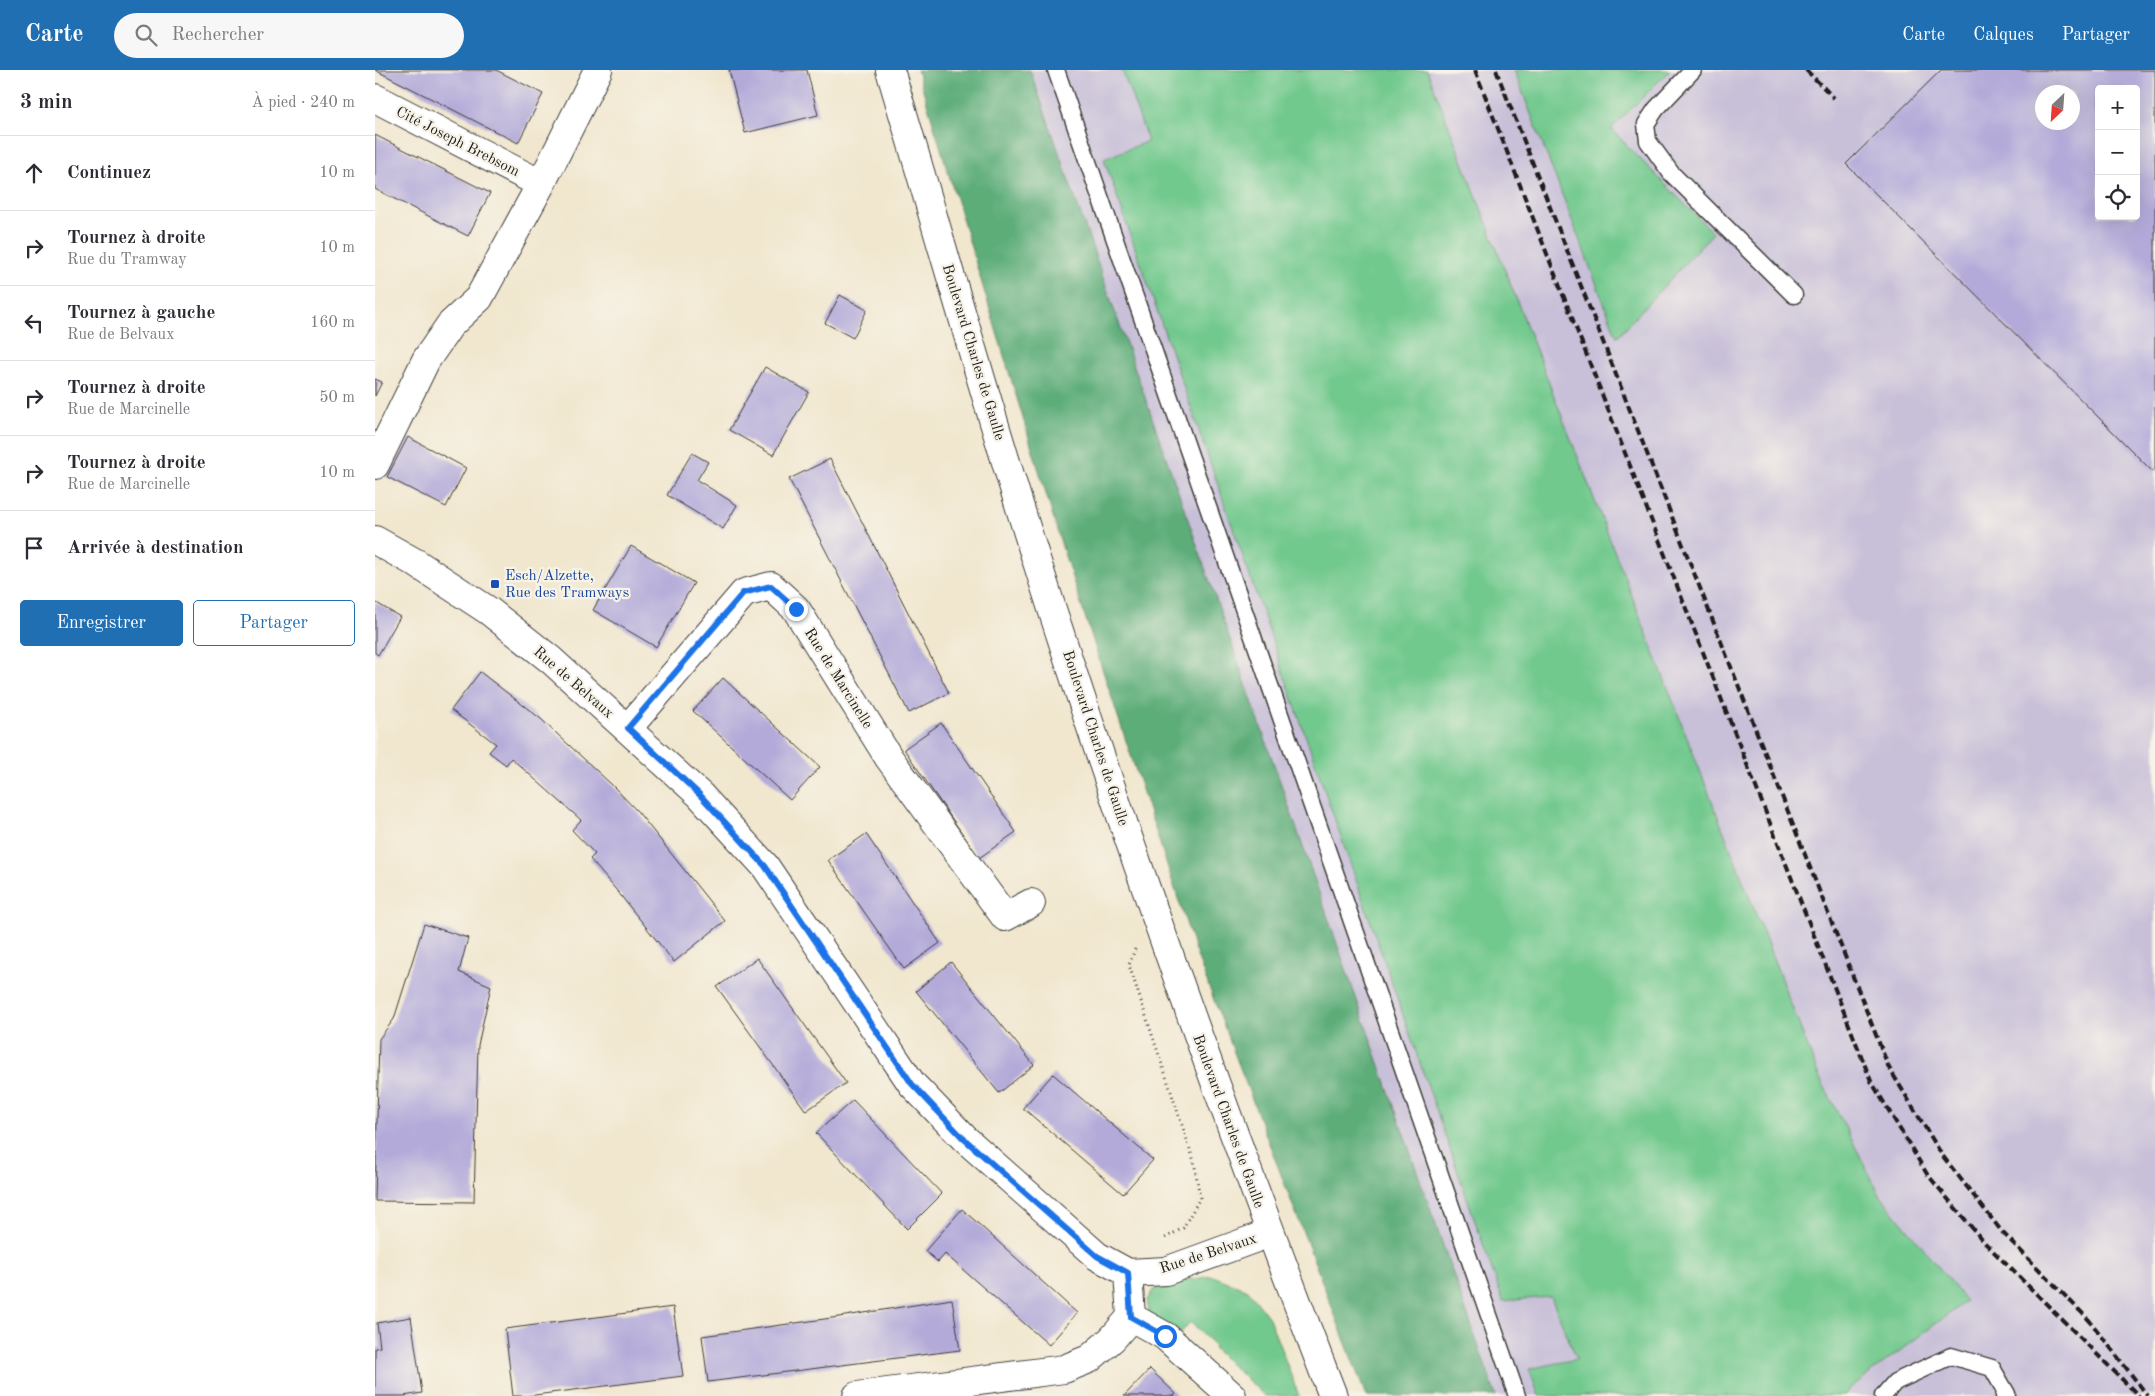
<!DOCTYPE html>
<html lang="fr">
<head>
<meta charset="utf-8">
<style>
	body { margin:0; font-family:"Old Standard TT",serif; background:#f7f7f7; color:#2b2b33 }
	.controls { position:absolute; right:15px; top:15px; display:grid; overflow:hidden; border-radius:5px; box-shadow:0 5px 20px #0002 }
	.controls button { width:45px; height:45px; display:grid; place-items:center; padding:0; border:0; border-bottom:1px solid #e1e1e2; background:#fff; color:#2b2b33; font:25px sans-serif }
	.compass { position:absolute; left:1660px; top:15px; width:45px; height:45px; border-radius:50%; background:#fff; box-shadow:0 5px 20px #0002; rotate:205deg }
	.stop { position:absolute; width:15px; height:15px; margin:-11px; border:4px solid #1a73e8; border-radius:50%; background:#fff }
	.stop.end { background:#1a73e8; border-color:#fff; box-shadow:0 1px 5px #0008 }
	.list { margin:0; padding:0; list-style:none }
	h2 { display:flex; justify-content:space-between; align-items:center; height:65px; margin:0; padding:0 20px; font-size:21px }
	h2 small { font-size:16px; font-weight:400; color:#7c7c81 }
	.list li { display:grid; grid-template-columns:32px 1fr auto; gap:15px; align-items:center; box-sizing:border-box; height:75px; padding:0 20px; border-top:1px solid #e1e1e2 }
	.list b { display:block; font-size:19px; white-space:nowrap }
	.list p { margin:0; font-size:16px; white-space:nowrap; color:#7c7c81 }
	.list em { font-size:16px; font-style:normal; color:#7c7c81 }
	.actions { display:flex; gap:10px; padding:15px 20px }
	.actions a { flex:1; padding:11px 0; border:1px solid #1f6fb2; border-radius:5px; text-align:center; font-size:18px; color:#1f6fb2 }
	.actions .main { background:#1f6fb2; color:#fff }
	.icon { flex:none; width:28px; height:28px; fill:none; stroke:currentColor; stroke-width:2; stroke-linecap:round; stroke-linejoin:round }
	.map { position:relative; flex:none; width:1780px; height:1326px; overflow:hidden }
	header { display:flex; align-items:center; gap:30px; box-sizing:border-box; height:70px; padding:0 25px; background:#1f6fb2; color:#fff }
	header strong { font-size:24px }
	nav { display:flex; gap:28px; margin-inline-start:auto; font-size:18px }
	.search { width:350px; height:45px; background:#f7f7f7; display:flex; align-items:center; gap:12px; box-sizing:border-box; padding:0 18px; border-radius:28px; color:#7c7c81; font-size:19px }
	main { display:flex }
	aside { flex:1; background:#fff }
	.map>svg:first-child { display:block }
	.industrial { fill:#c8bfd8; fill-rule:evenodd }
	.green { fill:#72c98e; stroke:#477255 }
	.forest { fill:#5dad79; stroke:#3c644a }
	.building { fill:#b3aad9; fill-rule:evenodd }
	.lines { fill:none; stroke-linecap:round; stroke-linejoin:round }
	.lane-casing { stroke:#3c3a37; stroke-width:19 }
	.street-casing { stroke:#3c3a37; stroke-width:30 }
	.secondary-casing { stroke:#3c3a37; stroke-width:30 }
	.primary-casing { stroke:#3c3a37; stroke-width:30 }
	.path { stroke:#3c3a37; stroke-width:3; stroke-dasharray:1 4; stroke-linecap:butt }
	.lane { stroke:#fff; stroke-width:16 }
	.street { stroke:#fff; stroke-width:28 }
	.secondary { stroke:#fff; stroke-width:28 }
	.primary { stroke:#fff; stroke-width:28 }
	.rail { stroke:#1c1c1c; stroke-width:4; stroke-dasharray:8 4; stroke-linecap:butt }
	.route { stroke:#1a73e8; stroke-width:6 }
	.transit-dot { fill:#1a4fb4; stroke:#f7f3e8; stroke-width:2 }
	.labels { text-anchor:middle; stroke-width:4.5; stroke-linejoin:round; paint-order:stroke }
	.street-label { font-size:15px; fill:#1c1c1c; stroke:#f7f3e8 }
	.transit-label { font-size:15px; fill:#164399; stroke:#f7f3e8; text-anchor:start }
</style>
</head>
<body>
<header>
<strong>Carte</strong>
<div class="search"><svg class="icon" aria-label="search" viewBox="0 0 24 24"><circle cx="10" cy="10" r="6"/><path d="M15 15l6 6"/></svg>Rechercher</div>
<nav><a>Carte</a><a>Calques</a><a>Partager</a></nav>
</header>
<main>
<aside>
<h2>3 min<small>À pied · 240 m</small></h2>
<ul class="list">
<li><svg class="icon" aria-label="ahead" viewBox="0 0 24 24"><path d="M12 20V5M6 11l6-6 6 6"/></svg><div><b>Continuez</b></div><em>10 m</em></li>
<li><svg class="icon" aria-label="right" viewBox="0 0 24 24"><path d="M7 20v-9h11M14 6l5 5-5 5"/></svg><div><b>Tournez à droite</b><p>Rue du Tramway</p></div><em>10 m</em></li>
<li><svg class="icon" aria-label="left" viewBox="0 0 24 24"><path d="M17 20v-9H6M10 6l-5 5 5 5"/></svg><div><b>Tournez à gauche</b><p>Rue de Belvaux</p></div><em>160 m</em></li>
<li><svg class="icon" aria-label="right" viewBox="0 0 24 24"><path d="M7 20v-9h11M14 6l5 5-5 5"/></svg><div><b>Tournez à droite</b><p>Rue de Marcinelle</p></div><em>50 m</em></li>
<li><svg class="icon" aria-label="right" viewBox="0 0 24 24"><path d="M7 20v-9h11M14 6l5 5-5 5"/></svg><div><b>Tournez à droite</b><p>Rue de Marcinelle</p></div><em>10 m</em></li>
<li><svg class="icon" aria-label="arrive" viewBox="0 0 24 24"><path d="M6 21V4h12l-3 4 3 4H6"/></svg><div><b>Arrivée à destination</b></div></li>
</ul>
<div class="actions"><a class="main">Enregistrer</a><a>Partager</a></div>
</aside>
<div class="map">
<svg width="1780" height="1326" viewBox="0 0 1780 1326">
	<rect width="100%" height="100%" fill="#f7f3e8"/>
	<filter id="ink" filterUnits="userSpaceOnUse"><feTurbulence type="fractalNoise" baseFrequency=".02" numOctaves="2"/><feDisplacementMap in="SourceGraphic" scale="10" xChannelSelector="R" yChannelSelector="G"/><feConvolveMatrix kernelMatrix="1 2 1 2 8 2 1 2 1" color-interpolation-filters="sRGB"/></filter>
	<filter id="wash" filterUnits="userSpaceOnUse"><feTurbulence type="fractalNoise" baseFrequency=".0096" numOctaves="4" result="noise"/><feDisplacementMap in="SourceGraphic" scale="20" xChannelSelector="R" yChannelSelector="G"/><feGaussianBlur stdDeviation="1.12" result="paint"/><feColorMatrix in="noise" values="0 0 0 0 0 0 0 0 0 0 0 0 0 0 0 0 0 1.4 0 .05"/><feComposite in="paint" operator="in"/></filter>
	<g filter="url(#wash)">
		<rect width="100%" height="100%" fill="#f1e7cf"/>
		<path class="industrial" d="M630,0H1780V1326H1096ZM1724,19H1761V146H1724ZM1668,22H1698V52H1668Z"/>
		<path class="green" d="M747,0H1052L1444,1006L1505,1125L1591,1231L1474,1319L1470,1326H1164L1154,1299L1202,1289L1176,1227L1128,1231L729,89L773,71Z
			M1139,0H1295L1236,59L1338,163L1242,267Z
			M838,1206L873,1220L894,1248L924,1326H890L838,1278L839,1275L815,1252L803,1266L774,1242L772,1230L778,1220L805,1211Z"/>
		<path class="forest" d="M542,0H655L1121,1326H991L822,886L689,483Z"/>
		<g id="blocks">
			<path class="building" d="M0,0H121L168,24L143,73Z
				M354,0H432L443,45L370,63Z
				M1566,0H1780V404L1471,94ZM1724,19H1761V146H1724ZM1668,22H1698V52H1668Z
				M0,65L115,123L93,166L0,119Z
				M465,225L492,240L478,268L450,253Z
				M390,297L434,322L398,385L354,360Z
				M0,309L7,312L0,326Z
				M33,367L91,398L71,437L12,407Z
				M317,383L333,392L322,410L362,435L348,459L292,425Z
				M455,389L574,623L534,643L414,409Z
				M256,476L319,513L281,577L218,540Z
				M0,532L25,547L3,585L0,583Z
				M105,602L166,649L237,715L263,742L350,851L299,892L242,821L215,789L220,784L197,760L206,750L136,688L131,695L114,682L121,674L76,640Z
				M348,608L445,697L415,730L318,641Z
				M566,653L641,762L604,788L529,679Z
				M491,764L565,873L529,899L453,790Z
				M49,854L93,868L84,902L116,916L103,975L99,1132L0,1131L4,969L19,949Z
				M382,888L471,1013L431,1041L342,917Z
				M576,892L659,995L624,1023L541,921Z
				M678,1004L778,1090L748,1124L648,1038Z
				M478,1030L567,1124L532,1159L441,1063Z
				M587,1139L702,1243L674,1275L570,1184L563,1192L550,1181Z
				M577,1229L585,1280L333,1312L327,1266L464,1247Z
				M298,1237L308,1306L152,1326H138L130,1259Z
				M36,1247L47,1323L29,1326H0V1278L5,1277L2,1253Z
				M775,1299L801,1324L799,1326H749Z"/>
		</g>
	</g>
	<g filter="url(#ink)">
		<use href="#blocks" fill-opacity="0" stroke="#3c3a37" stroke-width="1"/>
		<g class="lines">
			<g class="lane-casing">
				<path id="lane" d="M681,0L1142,1326
					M1318,0L1281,39L1271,54L1273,71L1296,103L1419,225
					M1508,1326L1520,1312L1576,1286L1617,1298L1632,1324L1629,1326"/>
			</g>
			<g class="street-casing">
				<path id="street" d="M0,28L166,114
					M0,395L51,290L75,255L104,228L166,114L223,0
					M253,658L369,523L396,516L421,539L514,688L630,847L656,833
					M756,1247L790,1266L857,1326
					M482,1326L689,1299L714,1289L737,1269L756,1247L753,1203"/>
			</g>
			<g class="secondary-casing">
				<path id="secondary" d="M0,470L41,493L114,541L176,590L325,725L390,796L537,1014L589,1068L722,1186L753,1203L791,1201L895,1163"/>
			</g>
			<g class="primary-casing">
				<path id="primary" d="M515,0C564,164 610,329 662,492C751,773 852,1051 958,1326"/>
			</g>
			<path class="path" d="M760,879L754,895L819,1091L825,1128L808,1158L790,1168"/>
			<use href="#lane" class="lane"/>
			<use href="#street" class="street"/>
			<use href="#secondary" class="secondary"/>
			<use href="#primary" class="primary"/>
			<path class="rail" d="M1100,0L1496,1011L1552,1104L1609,1172L1764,1326
				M1121,0L1514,998L1567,1085L1628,1163L1714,1250L1773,1326
				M1431,0L1459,28"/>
		</g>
	</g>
	<g class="lines" filter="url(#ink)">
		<path class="route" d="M421,539L396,516L368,523L253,658L325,725L390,796L537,1014L588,1068L722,1186L753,1203L756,1247L790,1266"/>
	</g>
	<rect class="transit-dot" x="115" y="509" width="10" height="10" rx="2.5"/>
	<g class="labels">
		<g class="street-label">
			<text transform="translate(83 71) rotate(27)" y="5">Cité Joseph Brebsom</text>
			<text transform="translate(599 282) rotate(73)" y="5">Boulevard Charles de Gaulle</text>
			<text transform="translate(464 608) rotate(58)" y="5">Rue de Marcinelle</text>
			<text transform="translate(199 612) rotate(41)" y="5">Rue de Belvaux</text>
			<text transform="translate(721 668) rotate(72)" y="5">Boulevard Charles de Gaulle</text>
			<text transform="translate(854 1051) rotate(70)" y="5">Boulevard Charles de Gaulle</text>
			<text transform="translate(833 1183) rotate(-18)" y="5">Rue de Belvaux</text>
		</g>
		<g class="transit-label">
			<text x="130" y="510">Esch/Alzette,<tspan x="130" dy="17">Rue des Tramways</tspan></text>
		</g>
	</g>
</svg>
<div class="controls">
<button>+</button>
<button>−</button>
<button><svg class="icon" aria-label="locate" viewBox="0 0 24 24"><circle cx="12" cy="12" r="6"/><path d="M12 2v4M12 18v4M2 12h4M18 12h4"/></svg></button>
</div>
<svg class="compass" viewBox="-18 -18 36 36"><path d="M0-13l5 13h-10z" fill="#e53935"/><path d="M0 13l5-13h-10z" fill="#7c7c81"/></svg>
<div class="stop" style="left:790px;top:1266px"></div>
<div class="stop end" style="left:421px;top:539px"></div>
</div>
</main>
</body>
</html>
